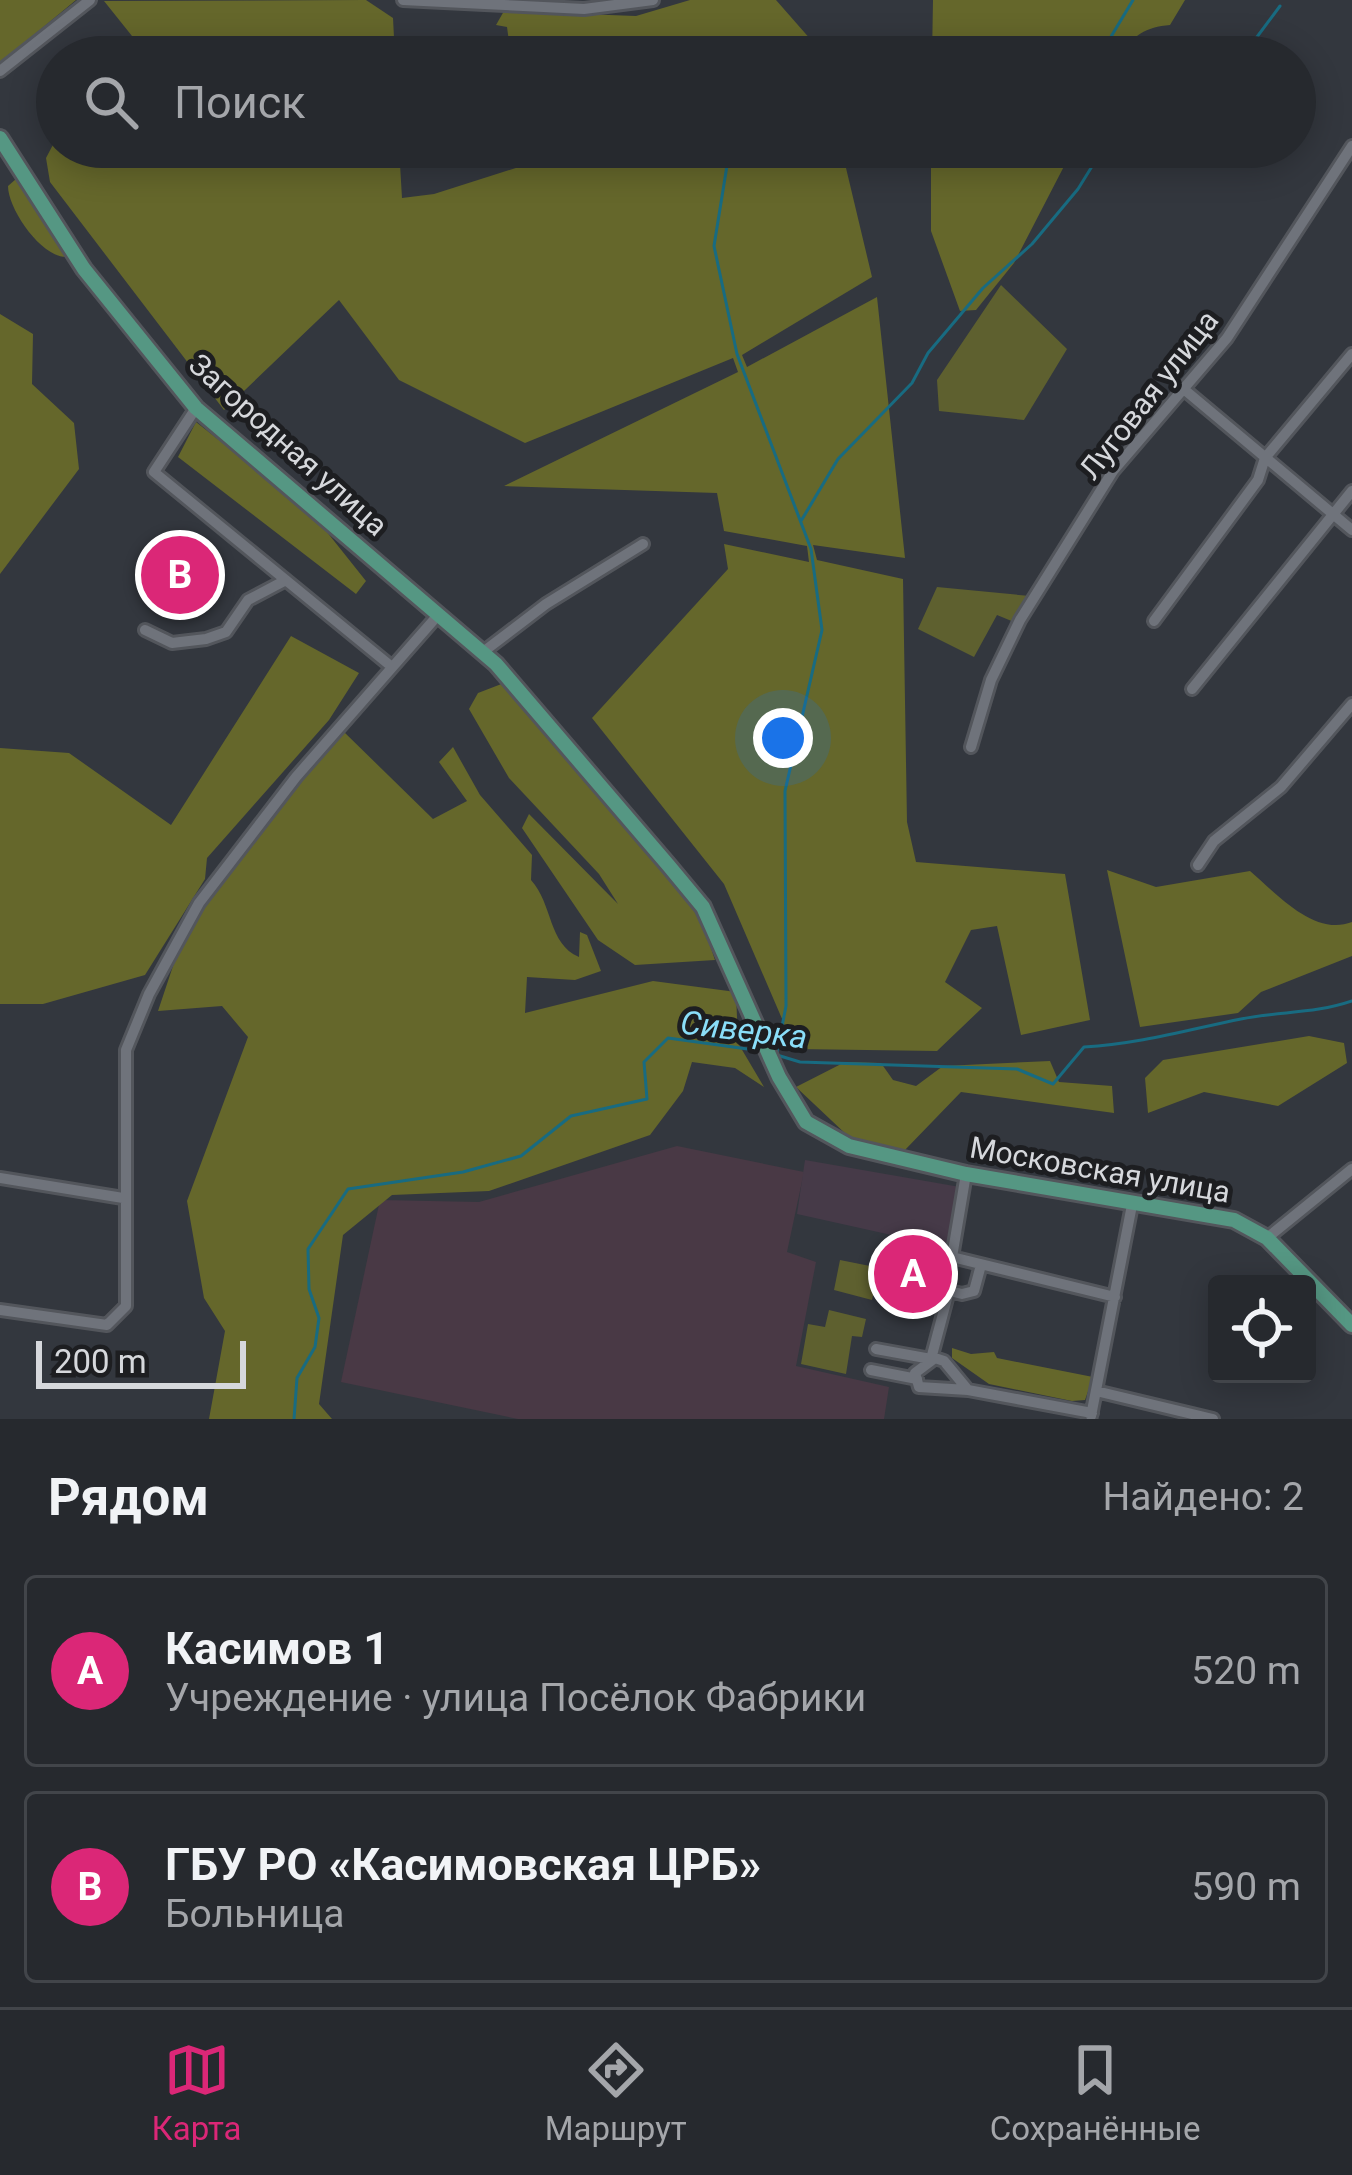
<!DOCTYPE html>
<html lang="ru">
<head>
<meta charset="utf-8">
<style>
	body { margin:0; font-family:Roboto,sans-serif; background:#2e3136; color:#f1f3f6 }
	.controls { position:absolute; right:36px; bottom:36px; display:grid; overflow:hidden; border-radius:12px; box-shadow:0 6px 30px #0003 }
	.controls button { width:108px; height:108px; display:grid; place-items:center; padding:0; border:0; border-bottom:3px solid #42454a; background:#26292e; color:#f1f3f6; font:60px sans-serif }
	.scale { position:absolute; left:36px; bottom:30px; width:210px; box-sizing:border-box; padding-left:12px; border:6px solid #d6d8dc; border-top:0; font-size:33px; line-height:42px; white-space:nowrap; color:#d6d8dc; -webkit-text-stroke:9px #1d1e21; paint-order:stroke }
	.you { position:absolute; left:783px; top:738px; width:42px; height:42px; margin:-30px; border:9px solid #fff; border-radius:50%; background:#1a73e8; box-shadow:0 0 0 18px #1a73e833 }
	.badge { display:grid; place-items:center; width:78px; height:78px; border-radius:50%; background:#db2777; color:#fff; font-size:39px; font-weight:700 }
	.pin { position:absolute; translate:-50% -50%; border:6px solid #fff; box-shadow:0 3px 12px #0006 }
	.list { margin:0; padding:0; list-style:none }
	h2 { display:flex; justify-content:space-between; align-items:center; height:156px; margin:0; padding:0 48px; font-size:51px }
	h2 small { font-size:39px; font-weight:400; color:#a4a6aa }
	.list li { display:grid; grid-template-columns:78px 1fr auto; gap:36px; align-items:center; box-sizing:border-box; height:192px; margin:0 24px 24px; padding:0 24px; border:3px solid #42454a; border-radius:12px }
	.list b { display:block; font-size:45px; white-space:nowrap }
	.list p { margin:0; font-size:39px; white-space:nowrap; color:#a4a6aa }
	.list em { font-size:39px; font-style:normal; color:#a4a6aa }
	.icon { flex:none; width:66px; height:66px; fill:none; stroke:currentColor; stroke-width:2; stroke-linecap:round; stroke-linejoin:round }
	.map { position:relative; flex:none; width:1352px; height:1419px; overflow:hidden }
	.search { position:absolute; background:#26292e; box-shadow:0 6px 30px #0003; left:36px; right:36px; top:36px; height:132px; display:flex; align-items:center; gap:30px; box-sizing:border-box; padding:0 42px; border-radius:66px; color:#a4a6aa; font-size:45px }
	.sheet { height:588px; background:#26292e }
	nav { display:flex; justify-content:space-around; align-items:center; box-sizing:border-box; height:168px; border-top:3px solid #42454a; background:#26292e; font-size:33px; color:#a4a6aa }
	nav a { display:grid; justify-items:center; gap:6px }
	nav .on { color:#db2777 }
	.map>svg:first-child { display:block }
	.industrial { fill:#493945 }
	.education { fill:#463a48 }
	.green { fill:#5e602f }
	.forest { fill:#65672b }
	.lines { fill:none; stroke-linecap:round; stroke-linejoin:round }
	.stream { stroke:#186b81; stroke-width:3 }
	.minor-casing { stroke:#53565c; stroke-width:16 }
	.major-casing { stroke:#53565c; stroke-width:20 }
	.minor { stroke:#6f737b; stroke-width:10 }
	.major { stroke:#559783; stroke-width:14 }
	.labels { text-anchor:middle; stroke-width:10; stroke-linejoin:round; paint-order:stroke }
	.street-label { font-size:30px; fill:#d6d8dc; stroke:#1d1e21 }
	.water-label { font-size:33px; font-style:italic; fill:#8adef9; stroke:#1d1e21 }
</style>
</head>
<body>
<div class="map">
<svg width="1352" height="1419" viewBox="0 0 1352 1419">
	<rect width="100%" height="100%" fill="#33373e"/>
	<path class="industrial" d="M677,1146L804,1172L787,1252L816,1262L796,1366L889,1387L884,1419H518L341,1382L380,1200L479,1202Z"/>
	<path class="education" d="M805,1160L960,1187L950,1248L797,1214Z"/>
	<path class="green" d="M1001,285L1067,349L1024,420L939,411L937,380Z
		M937,587L1030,596L1014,622L997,615L974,657L918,629Z
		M840,1260L895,1271L891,1283L876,1282L872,1300L834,1290Z
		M829,1310L866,1319L862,1337L852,1336L846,1374L801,1364L808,1324L825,1327Z"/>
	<path class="forest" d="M0,0H76L0,63Z
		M366,0L393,18L395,57H139L144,51L104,1Z
		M690,0H776L826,57H600L599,45L574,46L555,57H511L507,27L496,25L504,11L636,16Z
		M933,0H1185L1170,25C1146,27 1132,35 1121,57H932Z
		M57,137V147H399L402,198L434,194L582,147H841L872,277L742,355L747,367L877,297L905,558L813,545L817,560L903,579L907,822L916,862L1065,874L1090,1020L1021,1035L997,926L971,930L945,982L982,1008L937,1051L795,1049L724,884L592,718L728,569L724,544L809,562L807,546L724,531L717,493L504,486L738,372L733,358L525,443L399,380L339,300L224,410L50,182L46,158Z
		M931,147H1074L1014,263L976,310L960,311L931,231Z
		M16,179L67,250L66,257C41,257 8,209 8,186Z
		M0,314L33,334L32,384L74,423L79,469L0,574Z
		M196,422L311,512L366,581L356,594L178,457Z
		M291,636L359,673L329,720L207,858L205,879L145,975L43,1004H0V748L69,753L171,825Z
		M504,683C573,761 686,861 715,960L635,965L598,940L522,828L529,814L618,904L599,874L509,778L469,709L478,693Z
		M343,731L433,819L467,801L439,762L453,747L480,795L532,855L531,880C553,904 548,944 579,957L580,932L587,935L601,971L575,980L527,977L525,1013L653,981L736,992L738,1043L764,1087L735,1068L692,1062L683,1091L650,1135L489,1191L392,1195L343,1235L319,1404L332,1419H209L225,1331L204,1298L187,1201L248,1037L222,1006L158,1011L179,948L205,897Z
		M1107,870L1156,887L1250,871C1276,893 1314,937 1352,922V956L1261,992L1238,1013L1140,1027Z
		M1309,1036L1344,1043L1347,1063L1278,1106L1204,1092L1148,1113L1145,1078L1163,1060Z
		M1050,1061L1059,1082L1112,1086L1114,1113L961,1092L904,1151L849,1137L796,1087L845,1062L881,1063L893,1080L916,1086L943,1066Z
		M952,1348L971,1354L994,1352L997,1358L1093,1377L1085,1400L1072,1401L989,1384L952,1358Z"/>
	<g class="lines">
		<path class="stream" d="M1108,57L1109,40L1133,0
			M1242,57L1280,6
			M730,147L714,246L737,354L811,549L822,630L785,791L786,1006L777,1052
			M801,521L838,459L912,383L928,353L983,288L1032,244L1078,189L1104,147
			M777,1055L800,1062L1017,1069L1053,1084L1084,1047C1139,1044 1187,1030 1241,1019C1280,1011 1314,1014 1352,1001
			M294,1419L297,1378L315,1347L319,1318L309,1289L308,1249L348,1189L463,1172L521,1156L571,1116L647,1099L644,1062L668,1038L762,1051"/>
		<g class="minor-casing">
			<path id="minor" d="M403,0L584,9L653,0
				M0,71L90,0
				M1186,391L1352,530
				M196,408L154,472L392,667
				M1154,621L1258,480L1265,458L1352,354
				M145,630L172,643L206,639L226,632L248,600L286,580
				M483,652L546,604L643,544
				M1192,689L1352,491
				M971,747L991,680L1020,620L1113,471L1227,338L1352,146
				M1198,865L1214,841L1281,787L1352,704
				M966,1174L952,1257L1115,1297
				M0,1178L123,1198
				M1267,1238L1352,1169
				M952,1257L908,1246L900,1279L962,1294L974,1291L981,1265
				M0,1310L107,1325L126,1306V1050L149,994L199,903L296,777L439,614
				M876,1349L931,1359L949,1291
				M871,1370L917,1379
				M968,1390L919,1387L915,1373L935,1358L944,1361L968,1390L1092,1413
				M1096,1391L1213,1419
				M1091,1416L1132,1205"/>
		</g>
		<g class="major-casing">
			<path id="major" d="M0,138L84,269L196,408L496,664L669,866L703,907L779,1077L806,1122L849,1146L966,1174L1234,1220L1267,1238L1352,1325"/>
		</g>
		<use href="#minor" class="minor"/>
		<use href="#major" class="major"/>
	</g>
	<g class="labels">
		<g class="street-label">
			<text transform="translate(1149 395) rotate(-52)" y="10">Луговая улица</text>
			<text transform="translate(288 445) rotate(42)" y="10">Загородная улица</text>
			<text transform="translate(1100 1170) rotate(10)" y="10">Московская улица</text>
		</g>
		<g class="water-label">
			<text transform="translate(744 1029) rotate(7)" y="12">Сиверка</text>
		</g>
	</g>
</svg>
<div class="controls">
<button><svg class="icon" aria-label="locate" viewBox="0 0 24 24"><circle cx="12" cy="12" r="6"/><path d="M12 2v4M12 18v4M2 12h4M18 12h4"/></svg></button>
</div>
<div class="scale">200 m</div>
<div class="you"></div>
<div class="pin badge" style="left:913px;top:1274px">A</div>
<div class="pin badge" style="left:180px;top:575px">B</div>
<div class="search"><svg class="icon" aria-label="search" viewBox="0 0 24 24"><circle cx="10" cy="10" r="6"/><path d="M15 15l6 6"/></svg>Поиск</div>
</div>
<section class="sheet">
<h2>Рядом<small>Найдено: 2</small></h2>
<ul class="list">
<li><span class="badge">A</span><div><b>Касимов 1</b><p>Учреждение · улица Посёлок Фабрики</p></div><em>520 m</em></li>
<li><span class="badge">B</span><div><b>ГБУ РО «Касимовская ЦРБ»</b><p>Больница</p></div><em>590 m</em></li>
</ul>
</section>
<nav>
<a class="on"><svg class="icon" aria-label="map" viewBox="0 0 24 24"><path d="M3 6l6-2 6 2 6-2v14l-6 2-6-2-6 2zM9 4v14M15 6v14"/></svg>Карта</a>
<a><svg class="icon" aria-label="directions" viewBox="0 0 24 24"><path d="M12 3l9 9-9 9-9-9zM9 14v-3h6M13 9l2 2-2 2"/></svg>Маршрут</a>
<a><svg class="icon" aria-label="saved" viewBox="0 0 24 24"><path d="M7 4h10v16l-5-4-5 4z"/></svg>Сохранённые</a>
</nav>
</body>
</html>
